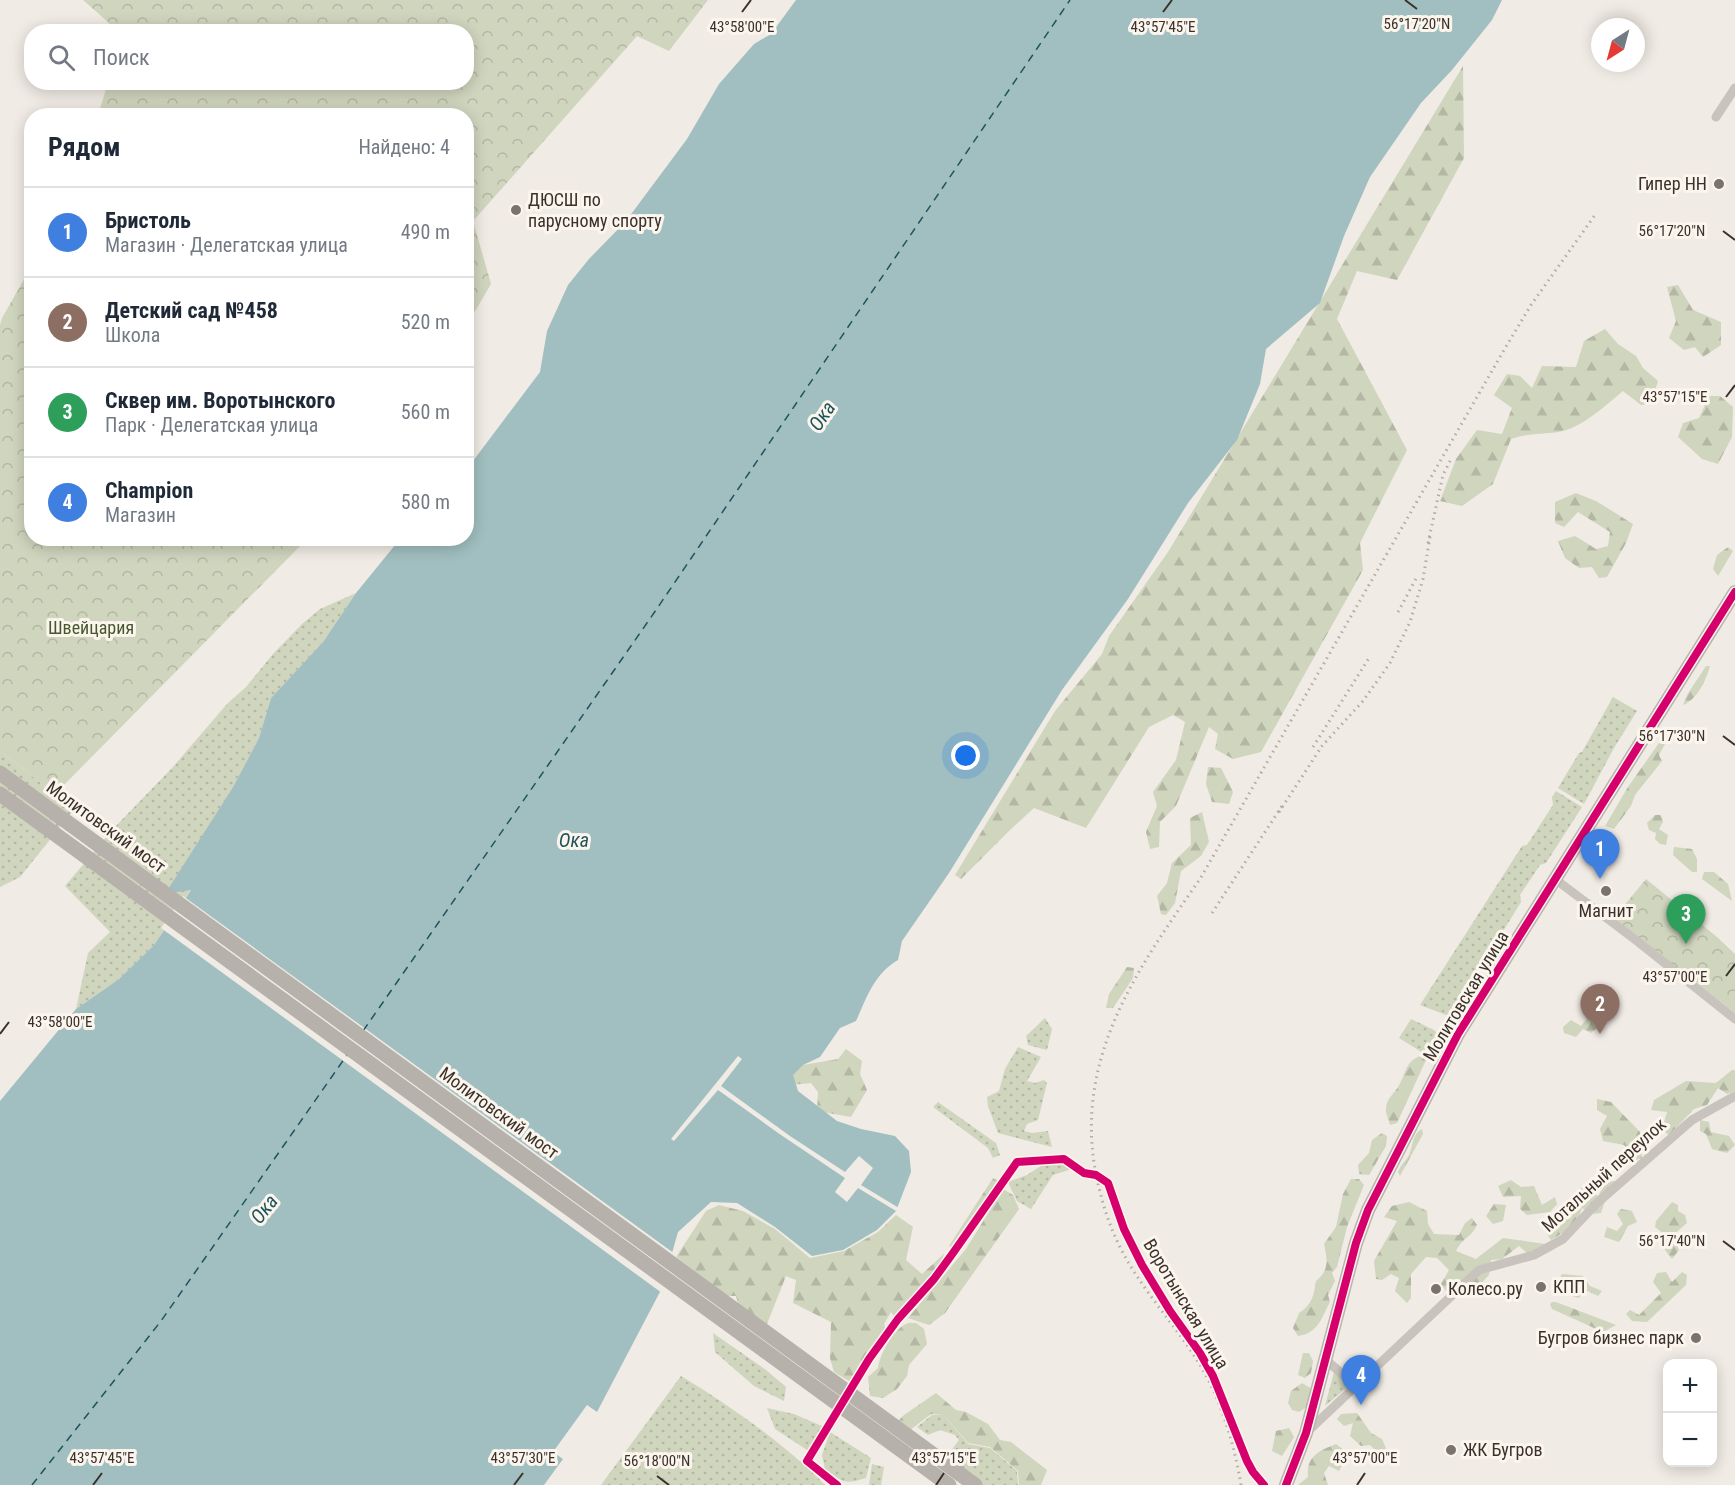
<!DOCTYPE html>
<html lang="ru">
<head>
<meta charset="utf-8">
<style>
	body { margin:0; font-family:"Roboto Condensed",sans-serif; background:#f6f6f7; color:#1f2937 }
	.controls { position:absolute; right:18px; bottom:18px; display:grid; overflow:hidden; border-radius:12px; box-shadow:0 3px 15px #0003 }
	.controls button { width:54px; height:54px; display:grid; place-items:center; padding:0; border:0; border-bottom:2px solid #e0e1e3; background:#fff; color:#1f2937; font:30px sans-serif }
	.compass { position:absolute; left:1591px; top:18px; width:54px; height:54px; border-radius:50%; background:#fff; box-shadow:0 3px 15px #0003; rotate:216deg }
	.you { position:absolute; left:966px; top:756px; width:21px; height:21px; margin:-15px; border:4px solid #fff; border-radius:50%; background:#1a73e8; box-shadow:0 0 0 9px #1a73e833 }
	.badge { display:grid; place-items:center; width:39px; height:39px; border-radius:50%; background:#7a726c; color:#fff; font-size:20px; font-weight:700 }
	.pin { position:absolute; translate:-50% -50px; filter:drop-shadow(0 2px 3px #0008) }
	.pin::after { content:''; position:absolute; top:32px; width:21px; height:18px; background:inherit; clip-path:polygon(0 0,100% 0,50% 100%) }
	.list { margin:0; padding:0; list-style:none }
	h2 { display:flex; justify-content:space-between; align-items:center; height:78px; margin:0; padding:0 24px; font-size:26px }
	h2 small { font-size:20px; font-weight:400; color:#747a83 }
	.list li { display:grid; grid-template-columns:39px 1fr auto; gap:18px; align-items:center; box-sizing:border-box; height:90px; padding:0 24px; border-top:2px solid #e0e1e3 }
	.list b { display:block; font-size:22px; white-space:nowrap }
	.list p { margin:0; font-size:20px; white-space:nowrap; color:#747a83 }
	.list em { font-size:20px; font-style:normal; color:#747a83 }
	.icon { flex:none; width:33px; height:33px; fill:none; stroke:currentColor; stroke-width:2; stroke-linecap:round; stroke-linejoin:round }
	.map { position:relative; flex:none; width:1735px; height:1485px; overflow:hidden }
	.search { position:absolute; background:#fff; box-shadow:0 3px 15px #0003; left:24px; top:24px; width:450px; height:66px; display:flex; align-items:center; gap:15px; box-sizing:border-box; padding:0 21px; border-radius:24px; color:#747a83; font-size:22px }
	.panel { position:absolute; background:#fff; box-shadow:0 3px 15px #0003; left:24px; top:108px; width:450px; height:438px; border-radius:24px }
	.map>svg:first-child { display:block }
	.grass { fill:url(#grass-dots) }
	.forest { fill:url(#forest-firs) }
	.park { fill:url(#park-crowns) }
	.water { fill:#a1bfc0 }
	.pier { fill:#f0ebe4 }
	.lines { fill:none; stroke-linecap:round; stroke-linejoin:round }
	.ferry { stroke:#1f545d; stroke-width:1.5; stroke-dasharray:8 6; stroke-linecap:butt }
	.street { stroke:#c8c3bd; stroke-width:9 }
	.secondary { stroke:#b9b3ae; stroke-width:14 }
	.tram { stroke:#b1aca7; stroke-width:1.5 }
	.rail { stroke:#b1aca7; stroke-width:3; stroke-dasharray:1.5 4.5; stroke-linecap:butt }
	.primary-bridge { stroke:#b7b1ac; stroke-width:15 }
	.cycleway-casing { stroke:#fbf5ed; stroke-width:11 }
	.cycleway { stroke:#d6006c; stroke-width:8 }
	.ticks { fill:none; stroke:#3a312b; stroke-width:2 }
	.poi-dot { fill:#7a726c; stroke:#fbf5ed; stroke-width:2 }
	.labels { text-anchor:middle; stroke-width:6; stroke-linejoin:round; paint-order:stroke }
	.poi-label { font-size:18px; fill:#3a312b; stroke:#fbf5ed; text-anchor:start }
	.park-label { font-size:18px; fill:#46592e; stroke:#fbf5ed }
	.street-label { font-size:18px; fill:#3a312b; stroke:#fbf5ed }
	.water-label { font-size:20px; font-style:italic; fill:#1f545d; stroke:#fbf5ed }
	.ticks-label { font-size:15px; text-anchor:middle; fill:#3a312b; stroke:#fbf5ed; stroke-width:6; stroke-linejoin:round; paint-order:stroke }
</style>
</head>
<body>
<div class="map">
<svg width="1735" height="1485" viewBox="0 0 1735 1485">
	<defs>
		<pattern id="grass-dots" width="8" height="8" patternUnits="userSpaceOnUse" patternTransform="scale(1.5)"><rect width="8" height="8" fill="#d0d5be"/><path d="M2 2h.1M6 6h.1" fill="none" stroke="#b3b7a3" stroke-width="1.8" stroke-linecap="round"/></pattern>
		<pattern id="forest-firs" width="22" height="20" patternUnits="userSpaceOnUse" patternTransform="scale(1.5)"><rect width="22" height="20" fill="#d0d5be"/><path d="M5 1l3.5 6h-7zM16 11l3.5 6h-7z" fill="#b3b7a3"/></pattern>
		<pattern id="park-crowns" width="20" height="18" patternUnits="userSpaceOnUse" patternTransform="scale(1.5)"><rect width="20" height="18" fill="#d0d5be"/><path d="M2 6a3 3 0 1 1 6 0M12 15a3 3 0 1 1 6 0" fill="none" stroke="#b3b7a3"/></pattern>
	</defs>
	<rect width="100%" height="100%" fill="#f0ebe4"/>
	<path class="grass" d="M356,593L323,642L271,698L259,738L233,787L166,894L191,889L154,945L119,979L76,1009L88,953L110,932L65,886L113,829L172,768L227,704L246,687L273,654L302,624L320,609Z
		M1613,697L1637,711L1614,748L1584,804L1558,788L1579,753L1582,752Z
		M0,751L55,794L73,811L20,877L0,887Z
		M1556,791L1582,807L1546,863L1540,865L1520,895L1521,902L1454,1011L1446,1015L1420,1005L1522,846L1527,845L1553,805L1552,797Z
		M1594,846L1609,853V857L1604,863L1591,861L1587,858Z
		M1045,1018L1052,1029L1047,1050L1028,1045L1026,1036Z
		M1411,1019L1434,1030L1439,1035L1428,1056L1399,1038Z
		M1018,1047L1041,1057L1027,1081L1035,1083L1044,1080L1047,1083L1038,1120L1027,1124L1024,1131L1032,1133L1048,1131L1052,1147L998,1133L988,1106L987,1097L999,1091L1005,1069Z
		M938,1102L996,1143L1000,1155L993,1158L988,1148L933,1107Z
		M1044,1164H1064L1072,1169L1053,1175L1031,1209L1017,1201L1008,1182L1027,1175Z
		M713,1333L766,1370L786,1387L784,1401L754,1386L715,1352Z
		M1334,1372L1350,1385L1325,1406Z
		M681,1376C729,1405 786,1445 825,1485H601Z
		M767,1408L794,1414L824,1427L810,1452L775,1429Z
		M932,1415H944L968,1444L990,1448L1017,1471L1018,1485H980L945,1459L959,1440L955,1435L940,1430L928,1435L917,1427Z
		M830,1432L871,1458L866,1478C844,1485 843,1482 825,1469L822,1455Z
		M872,1464L884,1467L881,1485H869Z"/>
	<path class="forest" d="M1463,66L1464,158L1397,280L1357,271L1337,319L1407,450L1360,543L1363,570L1261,752L1233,759L1215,749L1218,734L1209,727L1176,806L1160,822L1159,847L1150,849L1146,832L1157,806L1153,792L1176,760L1185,722L1173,715L1149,727L1086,828L1034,808L1011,829L961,879L955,875L1055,711L1102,654L1109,636L1168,552Z
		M1678,285L1693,310L1721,322V345L1703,357L1695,347L1684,350L1669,338L1676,321L1667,287Z
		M1605,329L1618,344L1636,356L1643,368L1658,381L1651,404L1641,405L1623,391C1606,405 1585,425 1563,431C1545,435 1530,432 1511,439L1493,484L1462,506L1440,501L1456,459L1477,430L1502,434L1512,408L1494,395L1507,374L1520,376L1532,388L1542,366L1576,367L1584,341Z
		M1709,396H1720L1733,407L1732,437L1718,464L1702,459L1678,437L1683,423L1699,418Z
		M1576,493L1596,501L1633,524L1626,543L1607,577L1599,578L1592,567L1579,568L1565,558L1558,541L1575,536L1596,549L1608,546L1610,532L1578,512L1564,527L1555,523V502Z
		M1728,547L1733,551L1718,576L1713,569L1717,555Z
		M1706,666H1710C1706,680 1697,700 1683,705L1687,695Z
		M1659,743L1665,744L1659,755L1662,761L1635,795L1631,806L1614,829L1605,826L1628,787Z
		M1208,767L1221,768L1233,792L1229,804L1212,802L1206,784Z
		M1202,812L1209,842L1201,856L1181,871L1175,903L1166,915L1161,914L1157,896L1167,883L1172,863L1191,845L1190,818Z
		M1655,815H1661L1663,822L1659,829L1668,835L1666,845L1660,844L1655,839L1656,833L1649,830L1647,823Z
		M1674,847L1692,849L1697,859V872H1692L1673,855Z
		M1704,872H1714L1728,884L1732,901L1702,879Z
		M1127,967L1134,968L1133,978L1113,1008H1106L1109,994Z
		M1589,1016H1602L1603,1023L1591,1033L1583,1029L1576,1037L1564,1033L1563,1027L1571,1020L1581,1026Z
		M846,1049L862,1061L860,1074L867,1090L851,1117L817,1111L818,1092L811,1083L790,1085L791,1067L838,1059Z
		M1423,1055L1426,1060L1397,1123L1390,1125C1389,1121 1387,1116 1386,1112C1385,1100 1392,1096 1398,1087C1407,1073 1404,1061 1423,1055Z
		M1732,1070H1735V1091L1727,1094L1718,1088L1707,1105L1694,1109L1669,1135L1662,1130L1667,1112L1651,1110L1654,1100L1686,1081L1716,1083Z
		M1597,1099L1611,1102L1640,1132L1642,1158L1636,1160L1624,1145L1603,1141L1600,1129L1607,1116L1597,1110Z
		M1700,1120L1709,1122L1711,1132L1729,1136L1735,1145L1727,1153L1712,1149L1706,1134L1700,1131Z
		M1422,1129L1423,1134L1400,1176L1398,1172C1401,1164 1406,1161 1409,1155C1413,1146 1412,1134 1422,1129Z
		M1382,1133L1387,1136L1386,1146L1369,1175L1359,1174L1358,1165L1369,1153L1372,1140Z
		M993,1178L1000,1182L954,1249L949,1246Z
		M1351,1179H1359L1364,1185L1347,1227L1337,1267L1332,1273L1335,1281L1328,1295L1330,1302C1321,1319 1318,1333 1298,1336L1293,1328L1299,1313C1312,1305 1314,1295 1316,1281C1330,1270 1327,1259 1324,1244L1336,1227L1343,1194Z
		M1511,1180L1521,1187L1534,1186L1542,1205L1555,1197L1557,1204L1550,1212L1527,1215L1520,1209L1521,1196L1503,1197L1498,1186Z
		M1616,1181L1605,1201L1601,1213L1592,1214L1582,1208L1576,1225L1551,1240L1547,1234L1559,1216L1579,1206L1577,1193L1582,1187L1598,1196L1606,1182Z
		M1003,1189L1013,1195L1019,1209L945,1313L929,1325L908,1318L966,1249Z
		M1409,1202L1427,1211L1428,1224L1434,1234L1459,1235L1465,1223L1472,1218L1477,1225C1471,1238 1463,1237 1456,1251L1476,1259L1503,1238L1545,1244L1540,1254L1527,1253L1519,1246L1502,1259L1491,1260L1489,1275L1472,1293L1446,1291L1441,1284L1449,1270L1437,1258L1426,1257L1411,1274V1298L1407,1303L1395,1291L1399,1278L1391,1274L1382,1280L1376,1279L1374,1261L1397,1221L1384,1217L1392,1206Z
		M1672,1202L1678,1205V1211L1685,1215L1687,1223L1673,1235L1679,1250L1672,1259L1665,1250V1235L1655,1227L1656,1221Z
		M1494,1204L1506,1205L1503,1221L1493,1224L1486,1216Z
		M719,1205L743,1211L775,1229L810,1258L844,1251L878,1232L896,1215L913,1227L906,1260L922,1274L944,1254L937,1271L895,1318L891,1312L884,1324L886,1331L849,1381L834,1372L830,1358L831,1322L793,1303L796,1280L786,1276L767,1324L739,1307L736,1296H727L676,1257L706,1211Z
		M1621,1209L1632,1211L1637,1222L1628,1226L1619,1242L1604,1237L1607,1227L1617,1231L1623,1224L1617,1214Z
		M1666,1272L1672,1282L1682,1272L1687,1275L1686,1285L1647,1322L1632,1321L1626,1314L1630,1310L1639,1315L1661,1293L1653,1282L1657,1273Z
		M1562,1274L1583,1276L1590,1286L1602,1291L1598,1296L1588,1291L1578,1298L1561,1292L1557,1283Z
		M1552,1302H1556L1616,1325L1603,1332L1552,1309L1550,1304Z
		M916,1323L924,1329L927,1344L909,1365L907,1376L897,1389L883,1398L870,1396L868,1377L878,1368C880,1354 893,1330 906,1324C909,1322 913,1323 916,1323Z
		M1303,1353H1309L1313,1361L1311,1373L1305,1378L1298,1375Z
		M1302,1383L1312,1389L1307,1407L1299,1412L1292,1410L1288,1403L1291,1391Z
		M936,1393L956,1410L966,1412L988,1424L1000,1440L1011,1442L1047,1470L1041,1485H1019L1018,1471L990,1447L968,1443L944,1415L931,1414L909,1431L897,1422L904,1415Z
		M1357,1413L1371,1433L1382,1439L1386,1448L1380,1455L1370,1445L1361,1446L1350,1436L1353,1423L1344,1426L1337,1419L1341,1414Z
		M1289,1428L1294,1437L1282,1456L1272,1451L1276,1431Z
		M1336,1444L1348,1453L1339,1471L1329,1466L1324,1473L1328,1485H1298L1308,1477C1306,1456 1319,1451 1336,1444Z"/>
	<path class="park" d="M83,0H708L669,51L637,36L473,221L491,284L467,325L466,116L98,115L108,83L466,82V32L114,31L108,22Z
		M31,267L32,538L307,539L55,794L0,751V325L2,318Z
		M1646,879L1717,937L1735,954V1013L1616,920L1615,918L1618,913Z"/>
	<path class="water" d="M796,0H1502L1492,20L1452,70L1421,103L1370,177L1344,236L1320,303L1266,349L1260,384L1237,440L1188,503L1128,599L1062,690L949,873L902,941L898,960C874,974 867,997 856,1021L840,1028L820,1057L803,1065L793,1075L798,1091L837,1121L861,1129L895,1136L909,1151L911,1172L896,1211L877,1230L843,1250L812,1256L775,1227L737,1203L711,1202L678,1232L662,1288L597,1412L587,1405L553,1452L563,1459L544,1485H0V1101L76,1009L119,979L154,945L191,890L165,894L233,787L259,738L271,698L323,642L356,593L400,539L466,538L467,469L540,372L547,331L568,285L589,259L626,221L687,139L719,84L754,44L771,34Z"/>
	<path class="pier" d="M183,896L675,1254L662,1293L161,928Z
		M738,1056L742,1059L721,1086L790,1136L845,1172L859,1156L873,1168L861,1185L899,1208L896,1211L858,1188L847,1202L835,1192L845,1178L781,1135L718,1090L674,1141L671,1139Z"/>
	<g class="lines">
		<path class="ferry" d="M363,1031L656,610L1070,0
			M32,1485L161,1321L347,1055"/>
		<path class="street" d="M1716,117L1735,88
			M1555,879L1637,941L1735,1019
			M1326,1360L1356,1386
			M1306,1433L1479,1270L1534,1255L1563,1239L1597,1203L1692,1120L1735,1096
			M837,1485L807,1461L869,1359L898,1319L934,1279L953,1253L1017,1162L1064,1159L1084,1173L1096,1175L1108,1183L1124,1229L1142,1265L1170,1311L1200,1353L1213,1376L1247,1461L1253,1472L1264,1485"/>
		<path class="secondary" d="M1286,1485L1306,1433L1356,1243L1368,1210L1458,1034L1735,592"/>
		<path class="tram" d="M0,781L966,1485"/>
		<path class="rail" d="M1428,543L1443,475L1452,457
			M1398,612L1418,575
			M1313,747L1369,658
			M1279,812L1322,746L1363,701L1390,663L1410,622L1423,579L1430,537
			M1212,913L1282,806
			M1241,1485C1235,1449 1225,1414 1209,1381C1187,1338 1151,1302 1127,1260C1114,1238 1105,1213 1099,1188C1069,1066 1133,975 1200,879L1504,350L1531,305L1595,215"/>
		<path class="primary-bridge" d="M0,773L975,1485
			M0,794L949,1485"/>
		<g class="cycleway-casing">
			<path id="cycleway" d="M837,1485L807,1461L869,1359L898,1319L934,1279L953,1253L1017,1162L1064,1159L1084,1173L1096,1175L1108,1183L1124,1229L1142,1265L1170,1311L1200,1353L1213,1376L1247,1461L1253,1472L1264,1485
				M1286,1485L1306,1433L1356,1243L1368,1210L1458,1034L1735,592"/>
		</g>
		<use href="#cycleway" class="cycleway"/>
	</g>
	<path class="ticks" d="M1405,0L1417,9M742,12L751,0M1163,12L1172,0M1723,231L1735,240M1726,397L1735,385M1723,736L1735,745M1726,976L1735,964M0,1034L9,1022M1723,1241L1735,1250M657,1476L669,1485M93,1485L102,1473M514,1485L523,1473M936,1485L944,1473M1357,1485L1365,1473"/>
	<g class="poi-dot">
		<circle cx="1719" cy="184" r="6"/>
		<circle cx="516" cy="210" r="6"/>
		<circle cx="1606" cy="891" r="6"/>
		<circle cx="1541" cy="1287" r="6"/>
		<circle cx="1436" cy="1289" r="6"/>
		<circle cx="1696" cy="1338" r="6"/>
		<circle cx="1451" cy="1450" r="6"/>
	</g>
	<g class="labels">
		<g class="poi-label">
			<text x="1707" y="190" text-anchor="end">Гипер НН</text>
			<text x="528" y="206">ДЮСШ по<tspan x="528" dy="21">парусному спорту</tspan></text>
			<text x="1606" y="917" text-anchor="middle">Магнит</text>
			<text x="1553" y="1293">КПП</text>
			<text x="1448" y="1295">Колесо.ру</text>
			<text x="1684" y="1344" text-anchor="end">Бугров бизнес парк</text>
			<text x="1463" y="1456">ЖК Бугров</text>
		</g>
		<g class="park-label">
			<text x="91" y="634">Швейцария</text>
		</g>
		<g class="street-label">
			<text transform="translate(106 827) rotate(36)" y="6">Молитовский мост</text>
			<text transform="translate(1466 996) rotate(-59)" y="6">Молитовская улица</text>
			<text transform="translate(499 1113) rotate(36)" y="6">Молитовский мост</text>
			<text transform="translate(1604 1175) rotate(-42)" y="6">Мотальный переулок</text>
			<text transform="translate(1186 1304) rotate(59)" y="6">Воротынская улица</text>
		</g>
		<g class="water-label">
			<text transform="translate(822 416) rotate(-56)" y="7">Ока</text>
			<text x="574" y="847">Ока</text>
			<text transform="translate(264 1209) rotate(-51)" y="7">Ока</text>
		</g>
	</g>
	<g class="ticks-label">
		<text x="1417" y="29">56°17'20"N</text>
		<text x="1163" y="32">43°57'45"E</text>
		<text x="742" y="32">43°58'00"E</text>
		<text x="1672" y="236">56°17'20"N</text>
		<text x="1675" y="402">43°57'15"E</text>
		<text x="1672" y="741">56°17'30"N</text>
		<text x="1675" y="982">43°57'00"E</text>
		<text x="60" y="1027">43°58'00"E</text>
		<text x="1672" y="1246">56°17'40"N</text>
		<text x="102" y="1463">43°57'45"E</text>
		<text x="523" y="1463">43°57'30"E</text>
		<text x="944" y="1463">43°57'15"E</text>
		<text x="1365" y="1463">43°57'00"E</text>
		<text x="657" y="1466">56°18'00"N</text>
	</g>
</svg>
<div class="controls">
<button>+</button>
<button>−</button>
</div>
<svg class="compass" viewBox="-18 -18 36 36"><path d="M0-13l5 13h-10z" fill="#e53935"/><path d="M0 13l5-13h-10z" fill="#747a83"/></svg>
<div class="you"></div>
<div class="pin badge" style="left:1600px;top:879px;background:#3f7fe0">1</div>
<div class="pin badge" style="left:1600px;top:1034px;background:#8d6e63">2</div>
<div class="pin badge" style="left:1686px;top:944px;background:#2e9e5b">3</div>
<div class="pin badge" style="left:1361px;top:1405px;background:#3f7fe0">4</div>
<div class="search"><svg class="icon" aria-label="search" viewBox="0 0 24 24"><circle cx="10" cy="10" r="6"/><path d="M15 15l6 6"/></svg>Поиск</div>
<section class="panel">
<h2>Рядом<small>Найдено: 4</small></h2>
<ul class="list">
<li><span class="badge" style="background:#3f7fe0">1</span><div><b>Бристоль</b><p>Магазин · Делегатская улица</p></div><em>490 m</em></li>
<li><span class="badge" style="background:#8d6e63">2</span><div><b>Детский сад №458</b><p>Школа</p></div><em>520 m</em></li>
<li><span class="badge" style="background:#2e9e5b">3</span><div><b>Сквер им. Воротынского</b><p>Парк · Делегатская улица</p></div><em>560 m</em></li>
<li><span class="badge" style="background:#3f7fe0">4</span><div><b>Champion</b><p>Магазин</p></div><em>580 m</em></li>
</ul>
</section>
</div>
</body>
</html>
